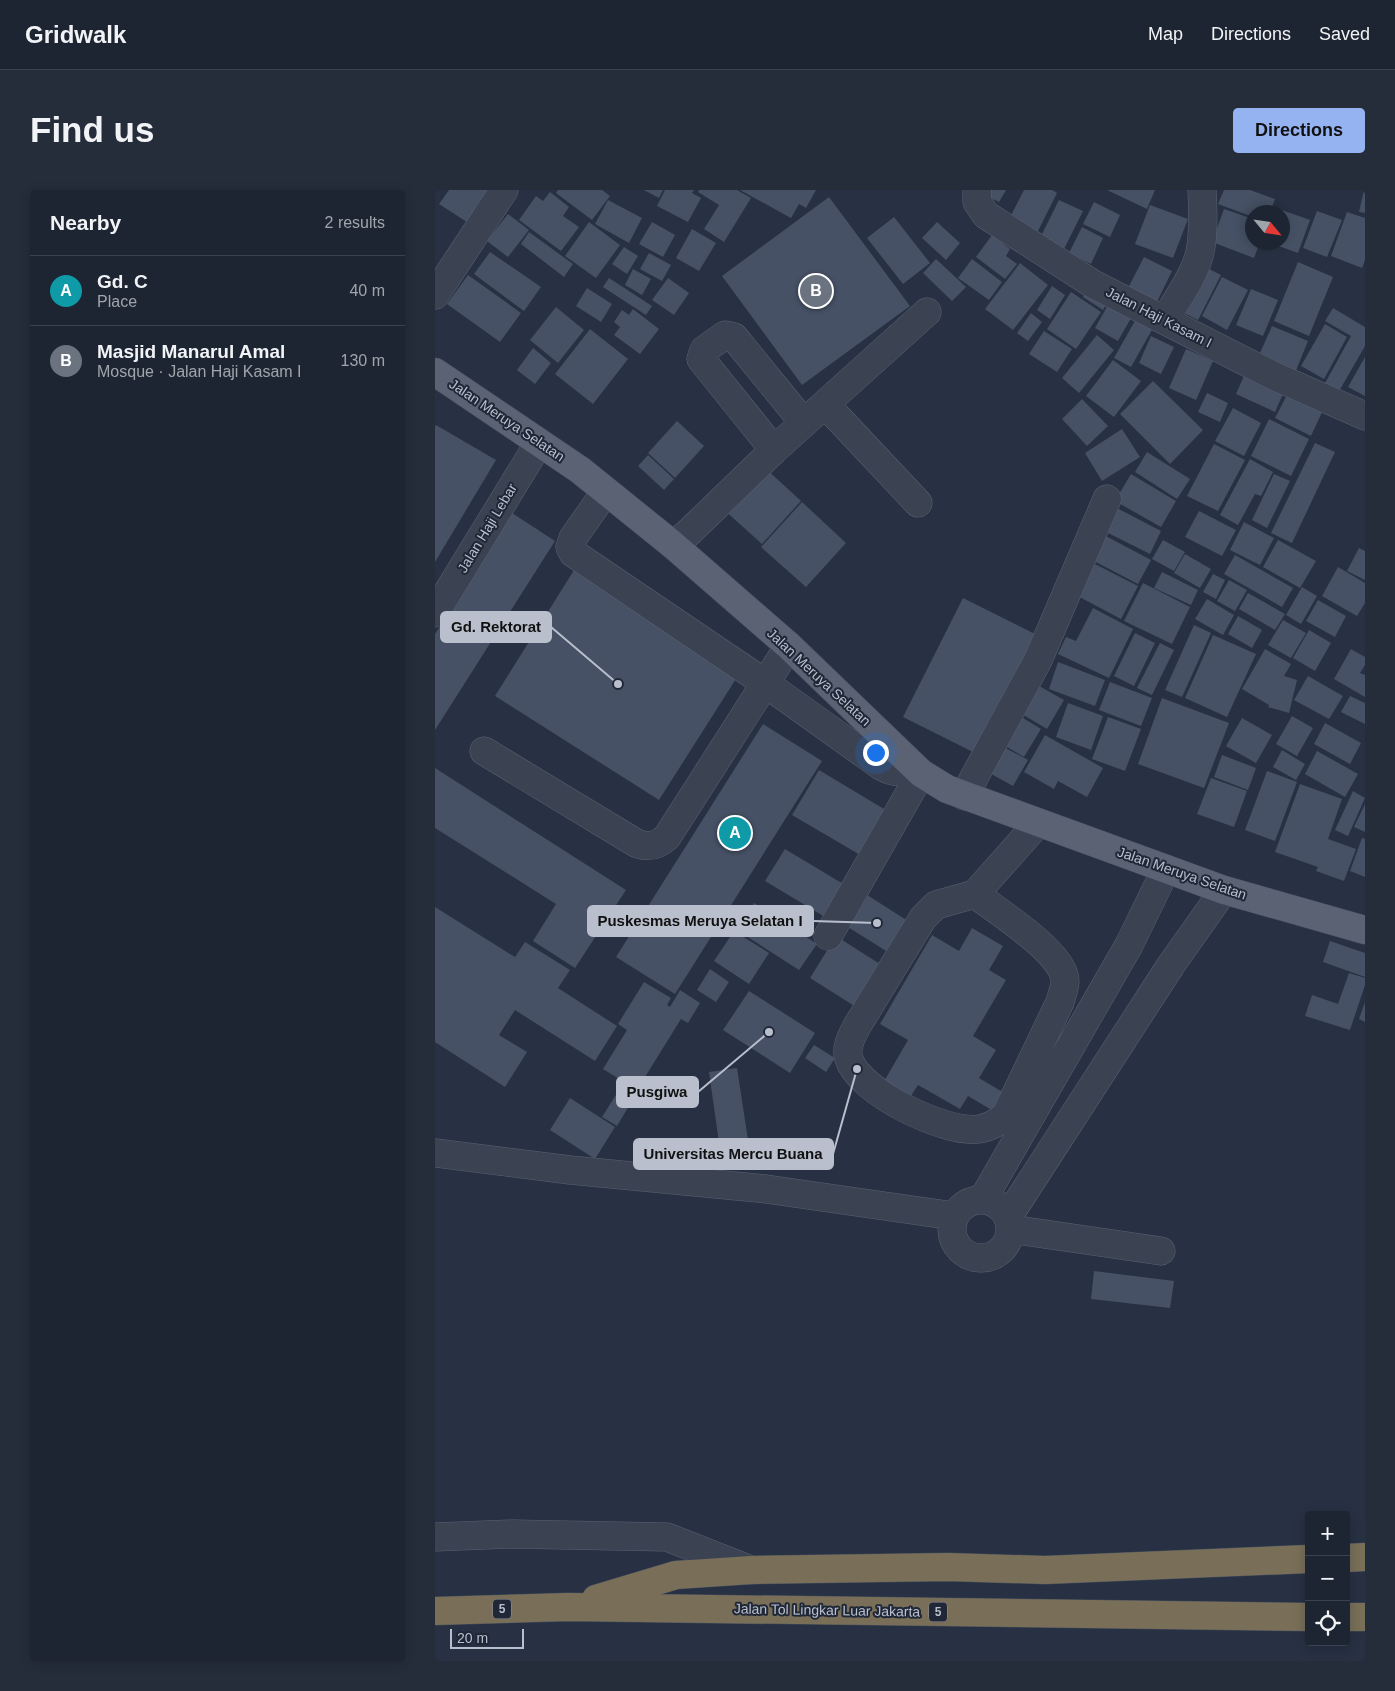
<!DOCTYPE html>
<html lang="en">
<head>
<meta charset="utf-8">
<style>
	body { margin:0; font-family:Helvetica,sans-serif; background:#252d3a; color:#f1f3f6 }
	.controls { position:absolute; right:15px; bottom:15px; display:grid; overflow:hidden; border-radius:5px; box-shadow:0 2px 12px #0003 }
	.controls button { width:45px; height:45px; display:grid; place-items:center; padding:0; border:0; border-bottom:1px solid #3b424d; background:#1d2532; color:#f1f3f6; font:25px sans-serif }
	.compass { position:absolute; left:810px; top:15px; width:45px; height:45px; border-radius:50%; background:#1d2532; box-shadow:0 2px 12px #0003; rotate:119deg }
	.scale { position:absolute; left:15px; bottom:12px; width:74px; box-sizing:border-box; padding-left:5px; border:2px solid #b9bfcc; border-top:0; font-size:14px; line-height:18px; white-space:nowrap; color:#b9bfcc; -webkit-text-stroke:4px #202838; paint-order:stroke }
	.you { position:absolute; left:440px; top:562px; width:18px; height:18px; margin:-12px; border:4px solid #fff; border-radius:50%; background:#1a73e8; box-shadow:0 0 0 8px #1a73e833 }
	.badge { display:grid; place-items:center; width:32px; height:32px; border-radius:50%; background:#95b2f1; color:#fff; font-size:16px; font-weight:700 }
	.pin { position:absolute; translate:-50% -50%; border:2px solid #fff; box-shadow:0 1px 5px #0006 }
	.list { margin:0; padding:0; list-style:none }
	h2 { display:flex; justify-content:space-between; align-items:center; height:65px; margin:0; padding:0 20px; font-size:21px }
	h2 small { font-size:16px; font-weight:400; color:#a0a5ac }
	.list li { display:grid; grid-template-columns:32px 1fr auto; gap:15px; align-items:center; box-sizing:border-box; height:70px; padding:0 20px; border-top:1px solid #3b424d }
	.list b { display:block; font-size:19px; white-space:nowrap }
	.list p { margin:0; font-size:16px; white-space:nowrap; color:#a0a5ac }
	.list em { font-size:16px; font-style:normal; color:#a0a5ac }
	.icon { flex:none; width:28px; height:28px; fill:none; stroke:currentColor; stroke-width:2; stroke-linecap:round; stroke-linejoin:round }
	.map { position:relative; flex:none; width:930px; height:1471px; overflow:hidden; border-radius:5px }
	header { display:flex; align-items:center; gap:30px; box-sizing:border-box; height:70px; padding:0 25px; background:#1d2532; border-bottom:1px solid #3b424d }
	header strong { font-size:24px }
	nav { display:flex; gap:28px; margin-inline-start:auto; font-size:18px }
	.intro { display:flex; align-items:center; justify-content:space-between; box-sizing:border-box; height:120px; padding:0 30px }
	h1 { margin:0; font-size:35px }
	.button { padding:12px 22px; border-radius:5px; background:#95b2f1; color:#111; font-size:18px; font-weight:700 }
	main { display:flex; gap:30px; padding:0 30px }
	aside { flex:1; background:#1d2532; border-radius:5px; box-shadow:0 2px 12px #0003 }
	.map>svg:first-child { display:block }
	.building { fill:#465165 }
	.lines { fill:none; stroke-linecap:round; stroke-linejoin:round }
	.minor-casing { stroke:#5a6170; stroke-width:29 }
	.major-casing { stroke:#454c5c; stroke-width:29 }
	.highway-casing { stroke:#464e5d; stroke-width:29 }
	.minor { stroke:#3b4353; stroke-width:28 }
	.major { stroke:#5a6273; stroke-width:28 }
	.highway { stroke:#796f59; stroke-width:28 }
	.labels { text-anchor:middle; stroke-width:4; stroke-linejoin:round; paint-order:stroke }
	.shield { fill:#202838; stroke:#8b92a0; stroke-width:1 }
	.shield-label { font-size:12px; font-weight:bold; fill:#b9bfcc }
	.street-label { font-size:14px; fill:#b9bfcc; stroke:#202838 }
	.leader { fill:none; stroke:#b9bfcc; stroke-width:2 }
	.callout-dot { fill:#b9bfcc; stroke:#202838; stroke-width:2 }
	.callout { fill:#b9bfcc; stroke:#b9bfcc; stroke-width:2 }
	.callout-label { font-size:15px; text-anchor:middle; font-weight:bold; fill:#111 }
</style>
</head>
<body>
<header>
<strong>Gridwalk</strong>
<nav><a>Map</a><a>Directions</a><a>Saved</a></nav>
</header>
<div class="intro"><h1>Find us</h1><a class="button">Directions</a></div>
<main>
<aside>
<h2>Nearby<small>2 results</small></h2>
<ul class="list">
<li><span class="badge" style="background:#0f9aa8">A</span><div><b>Gd. C</b><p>Place</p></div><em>40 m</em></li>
<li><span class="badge" style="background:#6b7280">B</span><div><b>Masjid Manarul Amal</b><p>Mosque · Jalan Haji Kasam I</p></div><em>130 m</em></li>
</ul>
</aside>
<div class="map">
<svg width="930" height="1471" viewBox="0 0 930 1471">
	<rect width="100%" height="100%" fill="#273143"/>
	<path class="building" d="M14,0H58L35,34L4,14Z
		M123,0H167L175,6L157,30L121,3Z
		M209,0H228L224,8Z
		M230,0H259L257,3L266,8L253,32L222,16Z
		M264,0H302L316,8L289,52L269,39L284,15L263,2Z
		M305,0H381L371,18L364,14L356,28Z
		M548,0H571L564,12L546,3Z
		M589,0H617L622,3L599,49L571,35Z
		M672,0H720L712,19Z
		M789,0H815L840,9L835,22H818V27L783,14Z
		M929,0H930V23L924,22Z
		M115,2L134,17L128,26L144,37L126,61L84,30L101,6L108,11Z
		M394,7L475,116L367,195L287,86Z
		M173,10L207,28L194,53L160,34Z
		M624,10L648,21L629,59L605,48Z
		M659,12L685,25L675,47L648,34Z
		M715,15L753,29L738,68L700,54Z
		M789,19L818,29V52H825L819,68L777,52Z
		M844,19L875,30L863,63L835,53L848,52V22H843Z
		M882,21L907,30L892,67L868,58Z
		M912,22L930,28V70L927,78L896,66Z
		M73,24L94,40L73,67L52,51Z
		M459,27L495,73L468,94L432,48Z
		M154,32L185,55L161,88L130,66Z
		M217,32L240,45L228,67L204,54Z
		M502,32L525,53L511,70L487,48Z
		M647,37L668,48L656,74L634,63Z
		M257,39L281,53L264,81L241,68Z
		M94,42L138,74L129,87L86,54Z
		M557,45L575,59L571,66L582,74L570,89L541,67Z
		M189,57L203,66L192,84L177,74Z
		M55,62L106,97L89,121L39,84Z
		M214,63L236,75L227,91L205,79Z
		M709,67L737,81L719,118L690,104Z
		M501,69L531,97L517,111L488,83Z
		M537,69L567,92L554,110L523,88Z
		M863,72L898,87L874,146L839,131Z
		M585,73L613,95L578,140L550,119Z
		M764,74L786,85L763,130L741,119Z
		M198,79L216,89L207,105L190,95Z
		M33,85L86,123L65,152L12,114Z
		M787,87L813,100L792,140L767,126Z
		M174,88L217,116L211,125L168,97Z
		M233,88L254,103L239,125L217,110Z
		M617,96L630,105L615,129L602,120Z
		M654,97L674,109L668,120L648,107Z
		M152,98L177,114L166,132L141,116Z
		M816,99L843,110L828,146L801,135Z
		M636,102L666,122L641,159L612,139Z
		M673,115L696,128L683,151L660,138Z
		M121,117L149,140L123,173L95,150Z
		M898,118L930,137V156L903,203L889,195L916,146L890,131Z
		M198,119L224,139L205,164L179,145L185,137L179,132L187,120L194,125Z
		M596,123L607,132L593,151L582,143Z
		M701,129L718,138L696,177L679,168Z
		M890,134L912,147L889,189L866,176Z
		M837,136L873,151L858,188L821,172Z
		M155,139L193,169L158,214L120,184Z
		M609,141L637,159L622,182L594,164Z
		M662,145L679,160L644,203L627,188Z
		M716,146L739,157L726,184L704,173Z
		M98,158L116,173L100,194L82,180Z
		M751,159L778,171L761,210L734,198Z
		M930,167V206L913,197Z
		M678,170L706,191L679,227L651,206Z
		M809,186L848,204L840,222L801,204Z
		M718,191L768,240L735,274L685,224Z
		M772,203L793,213L785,232L763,222Z
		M853,203L888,220L876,246L840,228Z
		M647,209L673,236L652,256L627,229Z
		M798,218L826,233L809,266L780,251Z
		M834,229L874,249L856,286L816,266Z
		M242,231L269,256L240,288L213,263Z
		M1,235L61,270L0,372V237Z
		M687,239L705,267L667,291L650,263Z
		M880,253L900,262L857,353L836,343Z
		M779,254L810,270L783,321L752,306Z
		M712,262L755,289L742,309L700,282Z
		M213,265L239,289L229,300L203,276Z
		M815,269L838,282L826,306L820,304L803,335L785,325Z
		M327,275L366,311L327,354L287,318Z
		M696,284L741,311L726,337L680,311Z
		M839,284L855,291L832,338L817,330Z
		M367,312L411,353L371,397L326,357Z
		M680,317L726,341L715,364L669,341Z
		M764,321L801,340L787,366L750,347Z
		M77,323L120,351L0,540V444Z
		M809,332L839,348L825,375L795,360Z
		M667,344L716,370L703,394L655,369Z
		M728,350L750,362L739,381L717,369Z
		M843,350L881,371L865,398L828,377Z
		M924,358L930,361V390L912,381Z
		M750,364L776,379L765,398L739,383Z
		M800,365L858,398L847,417L789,384Z
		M654,371L703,396L686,429L637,403Z
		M141,377L306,481L224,610L60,506Z
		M903,377L930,393V413L922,426L887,406Z
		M727,382L763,400L756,415L719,398Z
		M778,384L790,390L781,409L768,402Z
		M794,390L812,400L800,421L782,411Z
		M708,393L755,417L737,454L689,431Z
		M867,397L882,406L866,434L851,425Z
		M813,403L850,424L840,440L804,419Z
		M528,408L604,446L544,565L468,527Z
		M772,409L799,425L788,445L760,429Z
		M883,410L911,426L900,447L871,431Z
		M658,418L698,439L674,488L623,464L631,447L641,451Z
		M803,426L827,440L817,458L793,444Z
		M848,430L871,443L856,468L833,455Z
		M759,435L776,443L747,507L730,500Z
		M874,440L896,453L880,481L858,468Z
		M700,443L720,453L699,496L679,486Z
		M778,445L821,464L792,527L750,508Z
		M725,453L739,460L717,505L702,498Z
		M830,459L856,474L849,486L862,490L854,523L833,517L834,515L807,499Z
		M916,459L930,467V475L925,483L930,485V507L899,489Z
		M623,472L670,490L660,516L614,499Z
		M873,486L908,506L894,529L859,510Z
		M597,492L629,510L612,539L580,520Z
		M675,492L717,508L706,536L664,520Z
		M915,506L930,513V534L906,522Z
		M727,508L794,533L769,598L703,574Z
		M633,513L668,526L656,560L621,547Z
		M583,525L606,539L589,567L567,554Z
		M857,526L878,538L862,566L841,554Z
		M673,527L706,539L690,581L657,569Z
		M807,528L837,545L821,573L791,556Z
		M890,533L926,553L915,574L879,554Z
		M328,534L387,571L240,804L181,767Z
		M610,545L668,578L652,607L623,591L619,599L589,582Z
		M563,554L593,570L578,596L549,580Z
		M847,560L870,574L861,590L838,577Z
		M882,561L923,584L910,607L870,584Z
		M787,565L821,578L813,600L779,587Z
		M0,578L191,700L140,778L98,751L121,714L0,638Z
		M384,580L459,625L432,669L357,625Z
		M832,581L862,592L840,651L810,640Z
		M776,588L812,601L799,637L762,624Z
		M865,594L907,609L893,649L921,659L909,691L881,681L883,677L840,662Z
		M918,601L930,608L913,646L900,640Z
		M930,614V642L919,637Z
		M927,648L930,649V687L915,681Z
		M350,659L410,695L390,727L330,691Z
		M429,703L476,733L456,764L408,734Z
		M319,713L382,754L364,780L302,740Z
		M0,717L80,767L90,752L135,780L123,798L182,836L160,871L80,820L64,845L92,862L70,897L0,852Z
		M537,738L568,756L554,780L571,790L538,846L561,860L544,888L576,907L565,925L533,906L525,919L483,895L474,909L448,893L473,850L445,834L497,745L524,761Z
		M299,741L334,763L314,794L279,771Z
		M401,746L448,776L421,817L375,788Z
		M895,751L930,763V787L888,772Z
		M275,779L294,792L281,812L262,800Z
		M914,783L930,788V795L915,840L870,826L877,805L903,814Z
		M209,792L236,808L232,815L235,817L245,800L265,813L253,833L246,829L202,900L168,879L192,840L183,834Z
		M314,801L380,843L355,883L288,840Z
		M930,812V832L924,829Z
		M379,855L400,868L391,882L370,868Z
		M302,878L315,963L286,967L274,882Z
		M184,900L198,909L182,936L167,927Z
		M135,908L180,937L160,969L115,940Z
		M659,1081L739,1091L735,1118L656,1109Z"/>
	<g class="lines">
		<g class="minor-casing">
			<path id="minor" d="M542,0V12L551,25L658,94L839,186L930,226
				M0,105L69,0
				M730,130C742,109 760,85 765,62C769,42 768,20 767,0
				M390,214L483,313
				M339,260L266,169L269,160L290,145L299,147L369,233
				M171,301L138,348L135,357L138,363L330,493L446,576C458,583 466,584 477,575
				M238,355L252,344L339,260L492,122
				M0,423L104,253
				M49,561L201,653C213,658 222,656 232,647L354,456
				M529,606L603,470L672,309
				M540,704L501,715L488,728L422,836C417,846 410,857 414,869C424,902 510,944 544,939C556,937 563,932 571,925L625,812C627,804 632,793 629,785C620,757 563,722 540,704L603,633
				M393,746L486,583
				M0,963L135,980L331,999L519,1026
				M548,1009L694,755L731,679
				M517 1039a29 29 0 1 1 58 0a29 29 0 1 1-58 0Z
				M573,1027L736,775L789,700
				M575,1039L726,1061
				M0,1347L77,1344L232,1347L316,1380"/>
		</g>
		<g class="major-casing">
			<path id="major" d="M0,182L145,280L238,355L354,456L486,583L512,599L789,700L930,740"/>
		</g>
		<g class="highway-casing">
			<path id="highway" d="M911,1368L930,1367
				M161,1409L241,1385L316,1380L513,1377L610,1380L874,1369
				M0,1421L133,1417L874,1427
				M911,1427H930"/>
		</g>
		<use href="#minor" class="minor"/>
		<use href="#major" class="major"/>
		<use href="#highway" class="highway"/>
	</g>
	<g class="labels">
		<g class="shield">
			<rect x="58" y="1409.5" width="18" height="19" rx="4"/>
			<rect x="494" y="1412.5" width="18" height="19" rx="4"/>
		</g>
		<g class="shield-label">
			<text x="67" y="1423">5</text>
			<text x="503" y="1426">5</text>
		</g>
		<g class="street-label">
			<text transform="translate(724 127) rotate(27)" y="5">Jalan Haji Kasam I</text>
			<text transform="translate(72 230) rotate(34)" y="5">Jalan Meruya Selatan</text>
			<text transform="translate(52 338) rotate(-59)" y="5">Jalan Haji Lebar</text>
			<text transform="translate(384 487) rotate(43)" y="5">Jalan Meruya Selatan</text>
			<text transform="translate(747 683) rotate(19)" y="5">Jalan Meruya Selatan</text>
			<text transform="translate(392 1420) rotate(1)" y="5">Jalan Tol Lingkar Luar Jakarta</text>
		</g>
	</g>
	<path class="leader" d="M183 494L116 437M442 733L378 731M334 842L263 902M422 879L398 964"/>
	<g class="callout-dot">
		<circle cx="183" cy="494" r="5"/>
		<circle cx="442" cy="733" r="5"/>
		<circle cx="334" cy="842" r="5"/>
		<circle cx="422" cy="879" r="5"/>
	</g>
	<g class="callout">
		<rect x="6" y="422" width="110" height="30" rx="5"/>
		<rect x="153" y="716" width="225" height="30" rx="5"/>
		<rect x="182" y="887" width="81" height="30" rx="5"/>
		<rect x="199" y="949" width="199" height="30" rx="5"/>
	</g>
	<g class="callout-label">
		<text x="61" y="442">Gd. Rektorat</text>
		<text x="265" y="736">Puskesmas Meruya Selatan I</text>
		<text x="222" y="907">Pusgiwa</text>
		<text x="298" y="969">Universitas Mercu Buana</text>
	</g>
</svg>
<div class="controls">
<button>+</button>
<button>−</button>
<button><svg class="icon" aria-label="locate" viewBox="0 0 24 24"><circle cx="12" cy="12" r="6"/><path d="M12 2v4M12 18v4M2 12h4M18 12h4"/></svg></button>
</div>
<svg class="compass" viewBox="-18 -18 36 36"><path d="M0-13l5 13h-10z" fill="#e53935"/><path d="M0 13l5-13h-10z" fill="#a0a5ac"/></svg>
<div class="scale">20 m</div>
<div class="you"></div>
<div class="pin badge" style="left:300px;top:643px;background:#0f9aa8">A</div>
<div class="pin badge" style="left:381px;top:101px;background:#6b7280">B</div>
</div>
</main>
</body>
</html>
